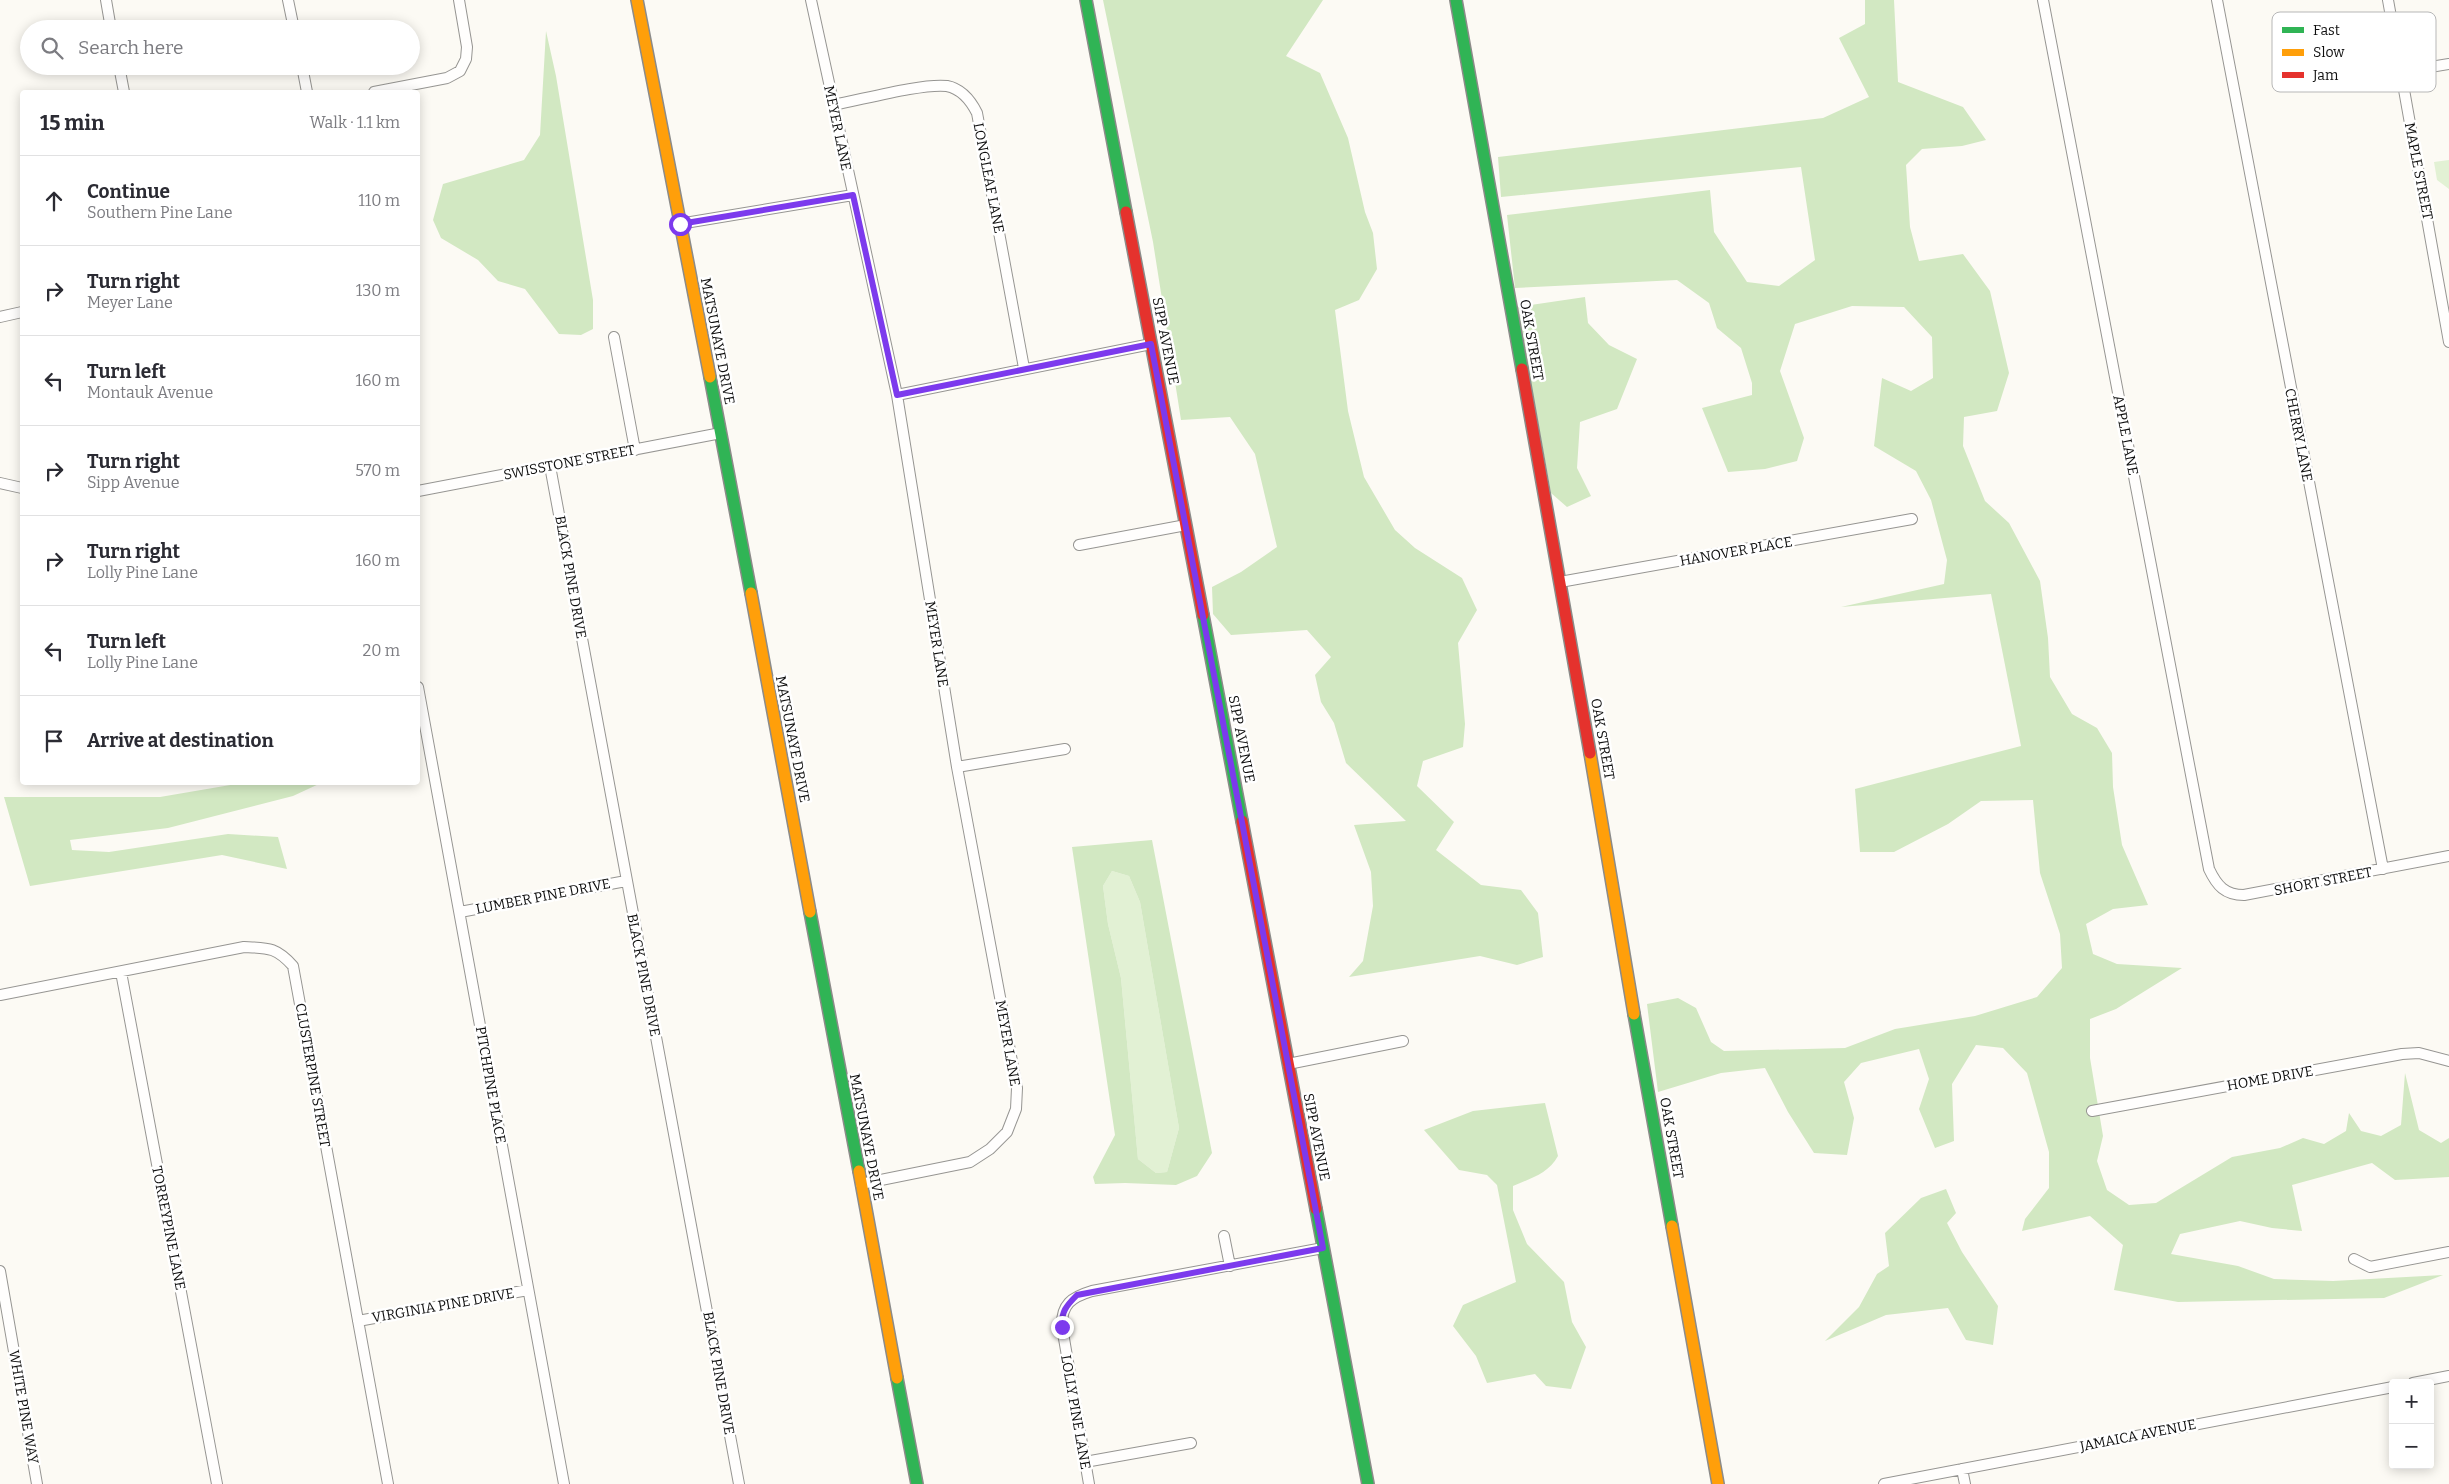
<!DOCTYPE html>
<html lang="en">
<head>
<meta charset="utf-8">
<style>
	body { margin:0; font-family:Bitter,serif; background:#f7f7f7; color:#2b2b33 }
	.controls { position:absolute; right:15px; bottom:15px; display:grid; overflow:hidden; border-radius:5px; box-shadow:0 2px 12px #0003 }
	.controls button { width:45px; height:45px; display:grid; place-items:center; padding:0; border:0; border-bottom:1px solid #e1e1e2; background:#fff; color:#2b2b33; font:25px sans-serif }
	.stop { position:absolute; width:15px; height:15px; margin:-11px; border:4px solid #7c3aed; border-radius:50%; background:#fff }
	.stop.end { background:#7c3aed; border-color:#fff; box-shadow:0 1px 5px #0008 }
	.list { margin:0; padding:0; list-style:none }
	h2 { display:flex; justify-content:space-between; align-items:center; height:65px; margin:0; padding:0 20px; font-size:21px }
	h2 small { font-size:16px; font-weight:400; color:#7c7c81 }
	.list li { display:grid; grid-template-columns:32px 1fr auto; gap:15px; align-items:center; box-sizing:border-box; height:90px; padding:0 20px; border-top:1px solid #e1e1e2 }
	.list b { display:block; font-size:19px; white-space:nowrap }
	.list p { margin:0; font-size:16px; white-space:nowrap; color:#7c7c81 }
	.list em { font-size:16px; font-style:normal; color:#7c7c81 }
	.icon { flex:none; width:28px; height:28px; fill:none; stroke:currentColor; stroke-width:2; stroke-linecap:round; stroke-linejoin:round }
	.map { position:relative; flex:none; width:2449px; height:1484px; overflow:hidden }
	.search { position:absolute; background:#fff; box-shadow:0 2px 12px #0003; left:20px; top:20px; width:400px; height:55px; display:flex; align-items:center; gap:12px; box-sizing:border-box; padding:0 18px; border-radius:28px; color:#7c7c81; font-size:19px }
	.panel { position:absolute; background:#fff; box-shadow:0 2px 12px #0003; left:20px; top:90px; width:400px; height:695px; border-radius:5px }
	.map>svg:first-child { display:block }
	.green { fill:#e2f1d4 }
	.forest { fill:#d2e8c2; fill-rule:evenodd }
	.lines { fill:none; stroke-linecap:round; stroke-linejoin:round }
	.street-casing { stroke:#969592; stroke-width:12 }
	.fast-casing { stroke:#8c8b89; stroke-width:14 }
	.slow-casing { stroke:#8c8b89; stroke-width:14 }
	.jam-casing { stroke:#8c8b89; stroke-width:14 }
	.street { stroke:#fffefd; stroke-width:10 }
	.fast { stroke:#30b455; stroke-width:11 }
	.slow { stroke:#ff9f0a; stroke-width:11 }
	.jam { stroke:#e5322d; stroke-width:11 }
	.route { stroke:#7c3aed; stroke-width:6 }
	.labels { text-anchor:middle; stroke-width:5; stroke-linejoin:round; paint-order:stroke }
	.street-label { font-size:14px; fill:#0f0f0f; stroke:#fff }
	.key { fill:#fff; stroke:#b7b7b7; stroke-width:1 }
	.key-label { font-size:14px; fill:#0f0f0f }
</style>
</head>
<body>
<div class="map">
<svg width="2449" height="1484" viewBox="0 0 2449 1484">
	<rect width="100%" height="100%" fill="#fcfaf4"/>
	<path class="green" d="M2449,160V189L2437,180L2434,162Z
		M1112,871L1129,876L1140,902L1179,1128L1167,1172L1156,1173L1138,1159L1121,978L1108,924L1103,886Z"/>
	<path class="forest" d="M1103,0H1323L1286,56L1320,73L1348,138L1365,212L1373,233L1377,269L1359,300L1335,310L1348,411L1364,477L1395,530L1415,548L1462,578L1477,610L1458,643L1465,724L1463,747L1423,761L1417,786L1454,822L1436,850L1481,885L1521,890L1538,913L1543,957L1517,965L1480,956L1349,977L1363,961L1373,906L1371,872L1354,825L1406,821L1346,763L1334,723L1321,702L1315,675L1331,657L1307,630L1231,635L1213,614L1212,587L1241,572L1277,547L1255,454L1230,417L1181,420L1153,242Z
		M1865,0H1894L1898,82L1963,107L1986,140L1962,146L1922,149L1906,165L1910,227L1919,261L1963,254L1990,291L2009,373L1997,411L1964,417L1963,446L1985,501L2009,523L2040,581L2048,638L2050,677L2072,714L2097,728L2112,753L2113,787L2122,845L2148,905L2113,909L2086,924L2093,954L2117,964L2182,968L2116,1009L2090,1019V1058L2103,1136L2097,1161L2107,1190L2129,1205L2156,1203L2232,1157L2280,1148L2303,1138L2324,1144L2346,1131L2349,1113L2361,1131L2381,1136L2401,1125L2405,1073L2419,1130L2441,1143L2449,1138V1177L2395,1180L2372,1163L2292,1185L2302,1231L2272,1228L2240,1221L2180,1234L2171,1254L2238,1266L2274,1279L2333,1281L2443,1275L2384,1298L2178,1302L2114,1290L2123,1245L2090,1216L2022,1231L2025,1219L2049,1188V1152L2027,1073L2003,1048L1976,1045L1952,1084L1954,1141L1935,1148L1919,1109L1929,1079L1919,1049L1861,1063L1844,1082L1854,1118L1847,1155L1814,1153L1788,1112L1765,1068L1721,1073L1658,1092L1647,1004L1678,998L1696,1008L1711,1042L1724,1051L1845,1048L1895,1029L1975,1016L2037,997L2062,968L2060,934L2040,873L2033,800L1981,801L1948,824L1894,852H1860L1855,789L2021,746L1991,594L1841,607L1944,584L1947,560L1931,500L1916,471L1874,446L1882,378L1911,391L1933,378L1932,337L1904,307L1852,306L1795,324L1780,371L1804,438L1797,461L1765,469L1728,472L1702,408L1752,395V383L1741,348L1717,328L1709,303L1677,280L1515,288L1507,215L1710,190L1714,232L1747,282L1779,286L1815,260L1801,167L1501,197L1498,157L1823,118L1869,97L1839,38L1865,24Z
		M546,31L556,76L593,300V329L581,335L559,334L525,289L498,281L478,260L441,238L433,220L443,184L524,160L540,135Z
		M1585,297L1588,323L1609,345L1637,359L1617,409L1580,422L1577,468L1591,496L1567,507L1551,493L1517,307Z
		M242,783H321L293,796L168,828L70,840L72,850L109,852L228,834L278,837L287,869L222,855L30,886L4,797H160Z
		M1152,840L1212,1153L1197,1176L1176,1185L1125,1183L1095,1184L1093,1177L1115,1135L1072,847ZM1112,871L1129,876L1140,902L1179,1128L1167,1172L1156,1173L1138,1159L1121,978L1108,924L1103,886Z
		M1545,1103L1558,1156C1548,1174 1531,1178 1513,1186V1210L1527,1244L1564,1282L1572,1322L1586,1347L1571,1389L1546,1386L1535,1374L1487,1383L1476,1356L1453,1326L1463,1305L1516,1282L1497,1185L1487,1175L1459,1170L1424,1130L1473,1111Z
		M1946,1189L1956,1213L1947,1223L1962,1252L1998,1306L1993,1345L1966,1340L1948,1308L1886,1315L1825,1341L1859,1307L1877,1274L1889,1266L1885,1233L1921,1198Z"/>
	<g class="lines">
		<g class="street-casing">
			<path id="street" d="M106,0L111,29
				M288,0L294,29
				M811,0L897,395L957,767L1017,1088L1016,1109L1007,1132L990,1149L970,1162L861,1184
				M2043,0L2209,869C2217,886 2225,895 2244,895L2449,856
				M2217,0L2383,869
				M2388,0L2449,342
				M119,66L124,92
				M302,66L307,92
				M2400,72L2449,64
				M374,92L447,78L460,71L466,59L467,47L459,0
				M833,105C861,100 922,83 947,86C962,89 971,101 977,113L1024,368
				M679,224L853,195
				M0,317L22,312
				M614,337L635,450
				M897,395L1151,344
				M550,466L739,1484
				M0,483L22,488
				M418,491L721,433
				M1079,545L1186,525
				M1560,582L1912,519
				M418,687L564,1484
				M957,767L1065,749
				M460,912L626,881
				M121,972L217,1484
				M0,995L244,947C268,948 276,947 293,966L388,1484
				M1288,1064L1403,1041
				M2092,1111L2402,1054L2419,1053L2449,1061
				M1224,1236L1230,1266
				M2354,1259L2370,1267L2449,1252
				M0,1271L37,1484
				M358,1321L528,1290
				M2413,1383L2449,1376
				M1085,1462L1191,1443
				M1962,1469L1965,1484
				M1089,1484L1062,1327C1061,1304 1072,1297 1092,1291L1323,1248
				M1884,1484L2393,1387"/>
		</g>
		<g class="fast-casing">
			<path id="fast" d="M1086,0L1126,212
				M1456,0L1522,369
				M710,377L751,593
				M1203,615L1242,821
				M810,912L859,1171
				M1634,1014L1672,1226
				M1316,1209L1368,1484
				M897,1378L917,1484"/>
		</g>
		<g class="slow-casing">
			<path id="slow" d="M637,0L710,377
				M751,593L810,912
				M1590,753L1634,1014
				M859,1171L897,1378
				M1672,1226L1718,1484"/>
		</g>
		<g class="jam-casing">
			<path id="jam" d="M1126,212L1203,615
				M1522,369L1590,753
				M1242,821L1316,1209"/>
		</g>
		<use href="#street" class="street"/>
		<use href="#fast" class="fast"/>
		<use href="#slow" class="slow"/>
		<use href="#jam" class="jam"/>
	</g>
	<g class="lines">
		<path class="route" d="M680,224L853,195L897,395L1151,344L1323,1248L1077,1295C1066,1306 1061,1312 1062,1327"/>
	</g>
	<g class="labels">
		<g class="street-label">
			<text transform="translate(838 128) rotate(78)" y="5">MEYER LANE</text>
			<text transform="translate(2419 171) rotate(79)" y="5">MAPLE STREET</text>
			<text transform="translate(989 178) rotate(79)" y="5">LONGLEAF LANE</text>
			<text transform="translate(1532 340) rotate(80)" y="5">OAK STREET</text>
			<text transform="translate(718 341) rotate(79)" y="5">MATSUNAYE DRIVE</text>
			<text transform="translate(1166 341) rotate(79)" y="5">SIPP AVENUE</text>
			<text transform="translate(2126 435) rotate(79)" y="5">APPLE LANE</text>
			<text transform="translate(2299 435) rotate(79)" y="5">CHERRY LANE</text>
			<text transform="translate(569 462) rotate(-11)" y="5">SWISSTONE STREET</text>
			<text transform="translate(1736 551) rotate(-10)" y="5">HANOVER PLACE</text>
			<text transform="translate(571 577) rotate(80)" y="5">BLACK PINE DRIVE</text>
			<text transform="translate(937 644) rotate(81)" y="5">MEYER LANE</text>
			<text transform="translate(793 739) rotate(79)" y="5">MATSUNAYE DRIVE</text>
			<text transform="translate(1242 739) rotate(79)" y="5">SIPP AVENUE</text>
			<text transform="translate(1603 739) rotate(80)" y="5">OAK STREET</text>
			<text transform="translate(2323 881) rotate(-11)" y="5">SHORT STREET</text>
			<text transform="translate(543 896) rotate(-11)" y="5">LUMBER PINE DRIVE</text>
			<text transform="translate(644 975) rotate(79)" y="5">BLACK PINE DRIVE</text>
			<text transform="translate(1008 1043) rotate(80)" y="5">MEYER LANE</text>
			<text transform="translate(313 1075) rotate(80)" y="5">CLUSTERPINE STREET</text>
			<text transform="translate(2270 1078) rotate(-10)" y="5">HOME DRIVE</text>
			<text transform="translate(491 1085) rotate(80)" y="5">PITCHPINE PLACE</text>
			<text transform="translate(867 1137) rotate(79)" y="5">MATSUNAYE DRIVE</text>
			<text transform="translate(1317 1137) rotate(79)" y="5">SIPP AVENUE</text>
			<text transform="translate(1672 1138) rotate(80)" y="5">OAK STREET</text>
			<text transform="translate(169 1228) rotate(79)" y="5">TORREYPINE LANE</text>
			<text transform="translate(443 1305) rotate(-10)" y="5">VIRGINIA PINE DRIVE</text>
			<text transform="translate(719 1373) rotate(80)" y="5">BLACK PINE DRIVE</text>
			<text transform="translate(24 1407) rotate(80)" y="5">WHITE PINE WAY</text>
			<text transform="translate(1076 1412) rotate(80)" y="5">LOLLY PINE LANE</text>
			<text transform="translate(2138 1435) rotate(-11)" y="5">JAMAICA AVENUE</text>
		</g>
	</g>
	<rect x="2272" y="12" width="164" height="80" rx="8" class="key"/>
	<rect x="2282" y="27" width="22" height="6" fill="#30b455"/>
	<rect x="2282" y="49" width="22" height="7" fill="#ff9f0a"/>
	<rect x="2282" y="72" width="22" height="6" fill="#e5322d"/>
	<g class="key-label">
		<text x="2313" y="35">Fast</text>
		<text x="2313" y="57">Slow</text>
		<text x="2313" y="80">Jam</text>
	</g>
</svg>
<div class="controls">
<button>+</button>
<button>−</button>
</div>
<div class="stop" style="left:680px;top:224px"></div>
<div class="stop end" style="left:1062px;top:1327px"></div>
<div class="search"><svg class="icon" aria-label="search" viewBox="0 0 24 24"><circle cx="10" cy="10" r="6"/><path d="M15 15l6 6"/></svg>Search here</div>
<section class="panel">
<h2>15 min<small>Walk · 1.1 km</small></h2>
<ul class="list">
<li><svg class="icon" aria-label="ahead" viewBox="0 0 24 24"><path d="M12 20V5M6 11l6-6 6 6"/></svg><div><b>Continue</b><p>Southern Pine Lane</p></div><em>110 m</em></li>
<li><svg class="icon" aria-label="right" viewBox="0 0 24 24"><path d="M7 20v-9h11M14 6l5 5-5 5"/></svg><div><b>Turn right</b><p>Meyer Lane</p></div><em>130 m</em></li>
<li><svg class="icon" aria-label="left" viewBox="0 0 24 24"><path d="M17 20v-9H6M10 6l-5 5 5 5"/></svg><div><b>Turn left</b><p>Montauk Avenue</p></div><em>160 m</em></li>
<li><svg class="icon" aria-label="right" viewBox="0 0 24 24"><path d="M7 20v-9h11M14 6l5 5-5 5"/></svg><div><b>Turn right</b><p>Sipp Avenue</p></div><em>570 m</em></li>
<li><svg class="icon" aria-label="right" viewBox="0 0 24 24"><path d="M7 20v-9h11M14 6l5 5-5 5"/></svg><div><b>Turn right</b><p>Lolly Pine Lane</p></div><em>160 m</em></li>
<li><svg class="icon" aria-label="left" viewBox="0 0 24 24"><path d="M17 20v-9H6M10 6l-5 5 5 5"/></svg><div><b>Turn left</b><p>Lolly Pine Lane</p></div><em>20 m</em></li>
<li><svg class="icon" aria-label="arrive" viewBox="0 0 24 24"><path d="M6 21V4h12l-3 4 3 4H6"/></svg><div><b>Arrive at destination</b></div></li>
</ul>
</section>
</div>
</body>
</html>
